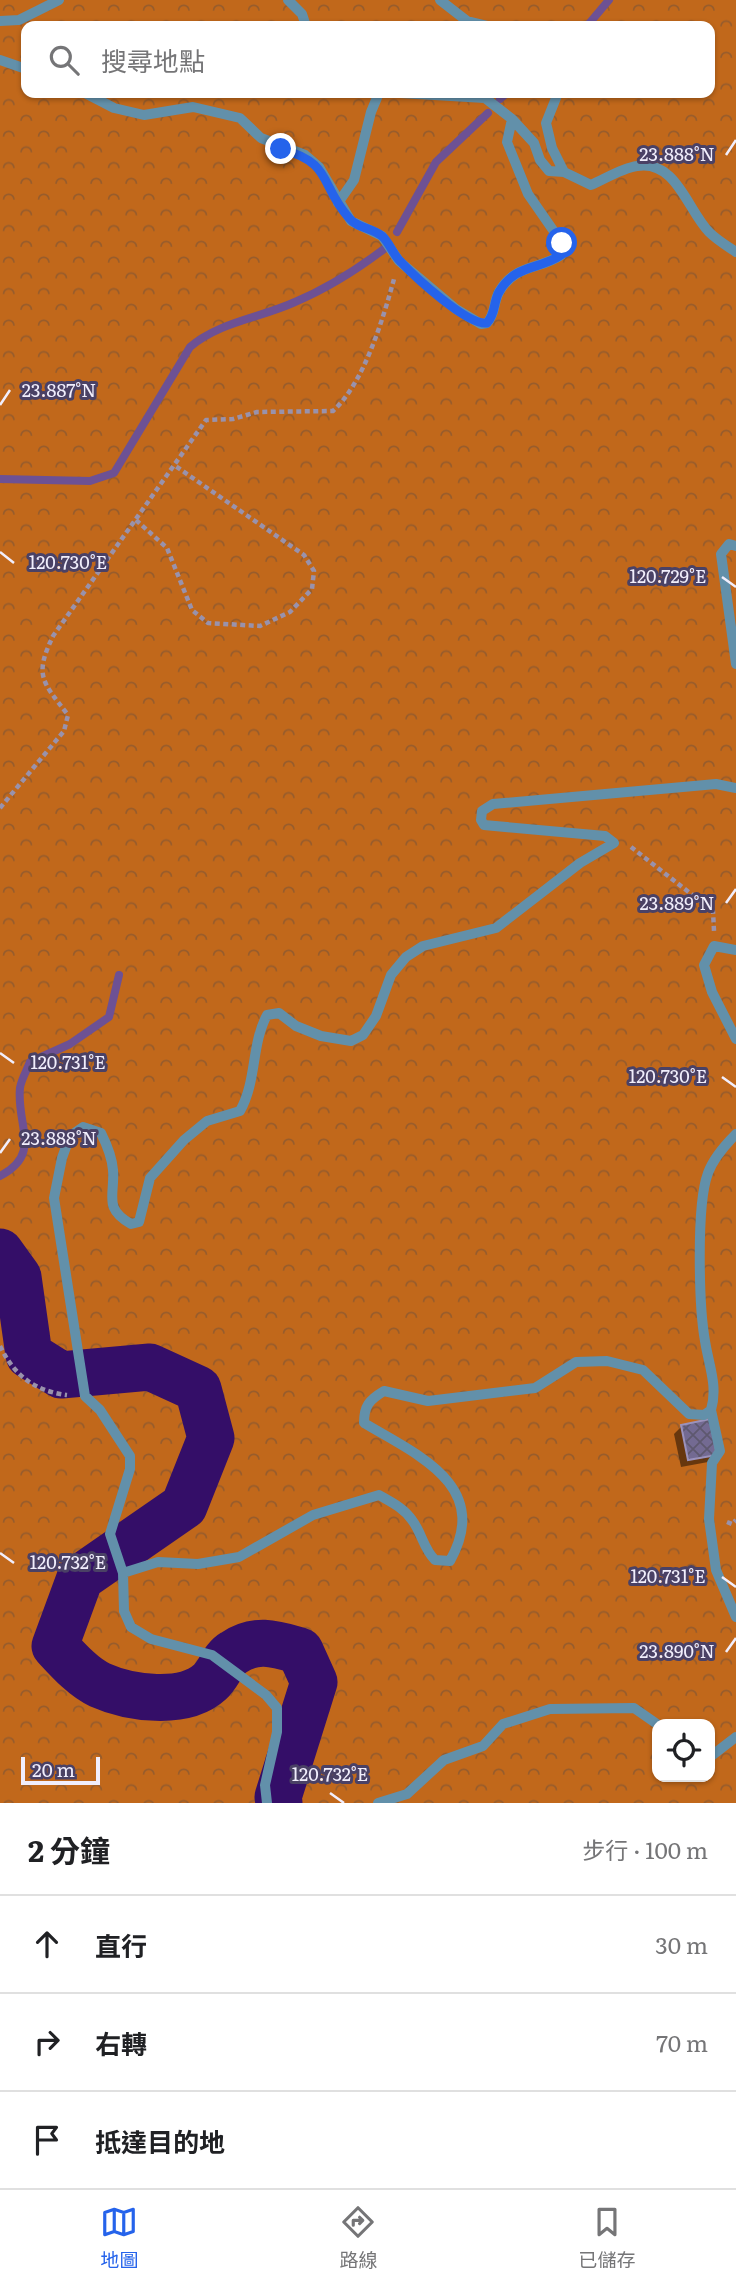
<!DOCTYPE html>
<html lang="zh-TW">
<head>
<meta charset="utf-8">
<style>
	body { margin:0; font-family:Literata,"Noto Sans TC",serif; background:#f6f6f6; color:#202124 }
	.controls { position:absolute; right:21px; bottom:21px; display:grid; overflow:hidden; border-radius:14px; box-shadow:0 2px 5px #0004 }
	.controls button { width:63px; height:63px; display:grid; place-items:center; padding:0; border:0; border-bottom:2px solid #e0e0e0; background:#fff; color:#202124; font:35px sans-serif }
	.scale { position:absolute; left:21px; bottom:18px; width:79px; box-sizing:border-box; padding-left:7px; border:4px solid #f1eefc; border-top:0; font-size:19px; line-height:24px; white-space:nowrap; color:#f1eefc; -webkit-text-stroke:5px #4a4165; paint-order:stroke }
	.stop { position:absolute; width:21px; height:21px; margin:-16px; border:5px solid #2563eb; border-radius:50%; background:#fff }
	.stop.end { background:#2563eb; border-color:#fff; box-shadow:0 2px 7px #0008 }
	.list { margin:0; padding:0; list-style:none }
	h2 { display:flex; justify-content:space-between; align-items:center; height:91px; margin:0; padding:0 28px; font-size:30px }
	h2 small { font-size:23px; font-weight:400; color:#757577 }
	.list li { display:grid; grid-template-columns:46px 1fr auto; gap:21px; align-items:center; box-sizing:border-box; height:98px; padding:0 28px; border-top:2px solid #e0e0e0 }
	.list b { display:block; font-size:26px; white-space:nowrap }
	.list em { font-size:23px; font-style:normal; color:#757577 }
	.icon { flex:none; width:38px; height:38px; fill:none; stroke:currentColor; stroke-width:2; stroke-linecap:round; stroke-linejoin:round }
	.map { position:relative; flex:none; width:736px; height:1803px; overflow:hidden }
	.search { position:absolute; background:#fff; box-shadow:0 2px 5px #0004; left:21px; right:21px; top:21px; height:77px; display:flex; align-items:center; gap:18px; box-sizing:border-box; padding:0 24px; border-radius:14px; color:#757577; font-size:26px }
	.sheet { height:385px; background:#fff }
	nav { display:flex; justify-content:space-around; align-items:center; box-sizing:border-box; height:98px; border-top:2px solid #e0e0e0; background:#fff; font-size:19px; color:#757577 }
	nav a { display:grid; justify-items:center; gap:4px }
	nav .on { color:#2563eb }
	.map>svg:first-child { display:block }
	.forest { fill:url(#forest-crowns); fill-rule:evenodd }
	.shadow { fill:#0007 }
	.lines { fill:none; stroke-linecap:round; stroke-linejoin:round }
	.stream { stroke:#6d5194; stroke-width:8 }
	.river { stroke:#340e68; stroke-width:47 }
	.building { fill:url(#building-cross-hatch); stroke:#9b92bc; stroke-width:2 }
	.path { stroke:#9992ac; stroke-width:4.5; stroke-dasharray:5 3.5; stroke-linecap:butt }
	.lane { stroke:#6290aa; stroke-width:10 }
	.route { stroke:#2563eb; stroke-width:9 }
	.ticks { fill:none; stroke:#f1eefc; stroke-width:2.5 }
	.ticks-label { font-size:18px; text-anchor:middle; fill:#f1eefc; stroke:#4a4165; stroke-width:6; stroke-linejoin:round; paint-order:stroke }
</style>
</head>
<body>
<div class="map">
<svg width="736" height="1803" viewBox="0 0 736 1803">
	<defs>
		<pattern id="forest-crowns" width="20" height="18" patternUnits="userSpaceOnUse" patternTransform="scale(1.75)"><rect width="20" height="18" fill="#c1681b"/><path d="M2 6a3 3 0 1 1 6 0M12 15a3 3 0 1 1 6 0" fill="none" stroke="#975c2c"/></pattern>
		<pattern id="building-cross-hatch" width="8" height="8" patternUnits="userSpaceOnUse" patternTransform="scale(1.75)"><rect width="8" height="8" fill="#736a92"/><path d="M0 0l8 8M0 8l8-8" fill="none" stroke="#5e586f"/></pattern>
	</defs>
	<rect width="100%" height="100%" fill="#4a4165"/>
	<path class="forest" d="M0,0H736V1803H0ZM26,26H710V93H26ZM657,1724H710V1777H657Z"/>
	<path class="shadow" d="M682,1426L715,1454L708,1462L681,1467L674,1434Z"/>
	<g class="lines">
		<path class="stream" d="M587,26L609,0
			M500,99L507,93
			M397,232L436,162L488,113
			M0,479L90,481L114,473L190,347C219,322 260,318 295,302C328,288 355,271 384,249
			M0,1176C43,1154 16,1125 20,1088C21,1080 27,1070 30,1062L70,1044L109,1017L119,975"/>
		<path class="river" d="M0,1252L18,1277L29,1355L61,1375L150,1367L198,1389L211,1438L184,1506L80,1578L55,1646C68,1660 83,1677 100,1685C129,1698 184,1706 210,1682C219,1674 223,1659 233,1653C256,1637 276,1644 300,1651L314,1682L278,1797L279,1803"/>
	</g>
	<path class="building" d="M710,1419L717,1455L688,1460L681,1425Z"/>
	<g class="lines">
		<path class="path" d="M136,520L167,548L192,610L208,623L260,626L290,612L312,589L314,571L304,555L174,465
			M0,808L64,731L68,715C42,681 34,676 53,636L206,420L233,419L257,412L333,411C364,383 383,319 394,279
			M631,847L713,911L714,931
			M0,1346C14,1375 34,1391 67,1395
			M727,1522L732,1524L736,1520"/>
		<path class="lane" d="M288,0L302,14L306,26
			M440,0L467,21L488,26
			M0,21L19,20L59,0
			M0,60L26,69
			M85,93L114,108L144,115L193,107L240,118L261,138L305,155L319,167L351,221L382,236L399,261L456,309L481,324L487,323C496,313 493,303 499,292C515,264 539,270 561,255L562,243L528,194L507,142L512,119
			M400,93L485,98L512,119L534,143L540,160L549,171L564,172
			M558,93L546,123L552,148L564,172L591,185C605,179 622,168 637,166C676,159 688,211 709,232C717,240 727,246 736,252
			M338,203L354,180L371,112L379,93
			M736,546L729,544L721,554L736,664
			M736,950L714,946L704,965L712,992L736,1039
			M711,1410L720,1451L712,1463L709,1519L716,1570L736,1617
			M123,1573L158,1562L198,1564L239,1557L313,1515L379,1495C391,1502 404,1508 412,1520C422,1533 423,1548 435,1560L450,1561C492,1486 418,1455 364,1423C364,1406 369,1400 384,1391L428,1401L535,1388L576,1362L607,1361L643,1370L689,1414L704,1415L711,1410C718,1386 709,1366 705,1341C699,1307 696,1205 708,1173C713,1159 725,1145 736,1134
			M710,1757L736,1737
			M267,1803L265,1785L277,1732V1708L266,1695L212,1655L151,1639L131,1627L124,1611L123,1573L110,1534L130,1469V1456L100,1410L85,1396L54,1198L62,1158L70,1136L83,1127L101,1133C107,1145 112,1157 113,1170C115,1196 103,1208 131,1224L139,1222L150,1178L184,1140L207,1121L240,1111C257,1081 251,1045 267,1015L279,1013L296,1026L321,1036L351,1041L363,1035L376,1016L391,975L406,957L423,946L496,928L580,863L614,843L605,836L484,825L481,820L482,811L493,804L716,784L736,788
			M378,1803L407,1794L444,1760L483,1746L503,1724L550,1709L634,1708L657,1724"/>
	</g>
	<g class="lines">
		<path class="route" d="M281,149C333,163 319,184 349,218C357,228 372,228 382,236C390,243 393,255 401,262C415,277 468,326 487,323C496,313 493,303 499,292C515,264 539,270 561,255L562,243"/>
	</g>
	<path class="ticks" d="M726,155L736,140M0,405L10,390M0,552L14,563M722,577L736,587M726,903L736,889M0,1053L14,1063M722,1077L736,1087M0,1153L10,1139M0,1553L14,1563M722,1577L736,1587M726,1652L736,1638M330,1793L344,1803"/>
	<g class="ticks-label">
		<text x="677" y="161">23.888°N</text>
		<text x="59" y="397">23.887°N</text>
		<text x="68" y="569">120.730°E</text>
		<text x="668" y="583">120.729°E</text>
		<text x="677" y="910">23.889°N</text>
		<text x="68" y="1069">120.731°E</text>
		<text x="668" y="1083">120.730°E</text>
		<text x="59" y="1145">23.888°N</text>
		<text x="68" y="1569">120.732°E</text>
		<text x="668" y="1583">120.731°E</text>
		<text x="677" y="1658">23.890°N</text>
		<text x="330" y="1781">120.732°E</text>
	</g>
</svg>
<div class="controls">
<button><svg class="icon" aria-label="locate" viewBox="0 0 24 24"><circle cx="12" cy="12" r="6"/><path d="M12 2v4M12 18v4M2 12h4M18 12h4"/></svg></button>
</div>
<div class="scale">20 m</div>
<div class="stop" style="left:562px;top:243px"></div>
<div class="stop end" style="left:281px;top:149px"></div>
<div class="search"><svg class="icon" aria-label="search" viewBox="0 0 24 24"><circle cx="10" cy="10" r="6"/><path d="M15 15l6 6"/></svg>搜尋地點</div>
</div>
<section class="sheet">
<h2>2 分鐘<small>步行 · 100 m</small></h2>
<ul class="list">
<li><svg class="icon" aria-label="ahead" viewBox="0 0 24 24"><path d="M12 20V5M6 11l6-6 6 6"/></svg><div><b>直行</b></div><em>30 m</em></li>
<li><svg class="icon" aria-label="right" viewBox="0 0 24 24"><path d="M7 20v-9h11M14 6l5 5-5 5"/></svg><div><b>右轉</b></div><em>70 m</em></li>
<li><svg class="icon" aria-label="arrive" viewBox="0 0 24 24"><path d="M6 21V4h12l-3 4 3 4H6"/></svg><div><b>抵達目的地</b></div></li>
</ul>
</section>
<nav>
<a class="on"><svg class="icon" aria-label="map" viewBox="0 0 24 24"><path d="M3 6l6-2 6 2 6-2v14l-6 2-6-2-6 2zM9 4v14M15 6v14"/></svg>地圖</a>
<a><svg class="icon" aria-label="directions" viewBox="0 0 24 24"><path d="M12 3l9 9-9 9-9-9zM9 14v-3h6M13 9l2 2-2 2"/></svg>路線</a>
<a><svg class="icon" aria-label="saved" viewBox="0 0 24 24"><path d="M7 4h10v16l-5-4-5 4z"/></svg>已儲存</a>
</nav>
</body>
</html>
